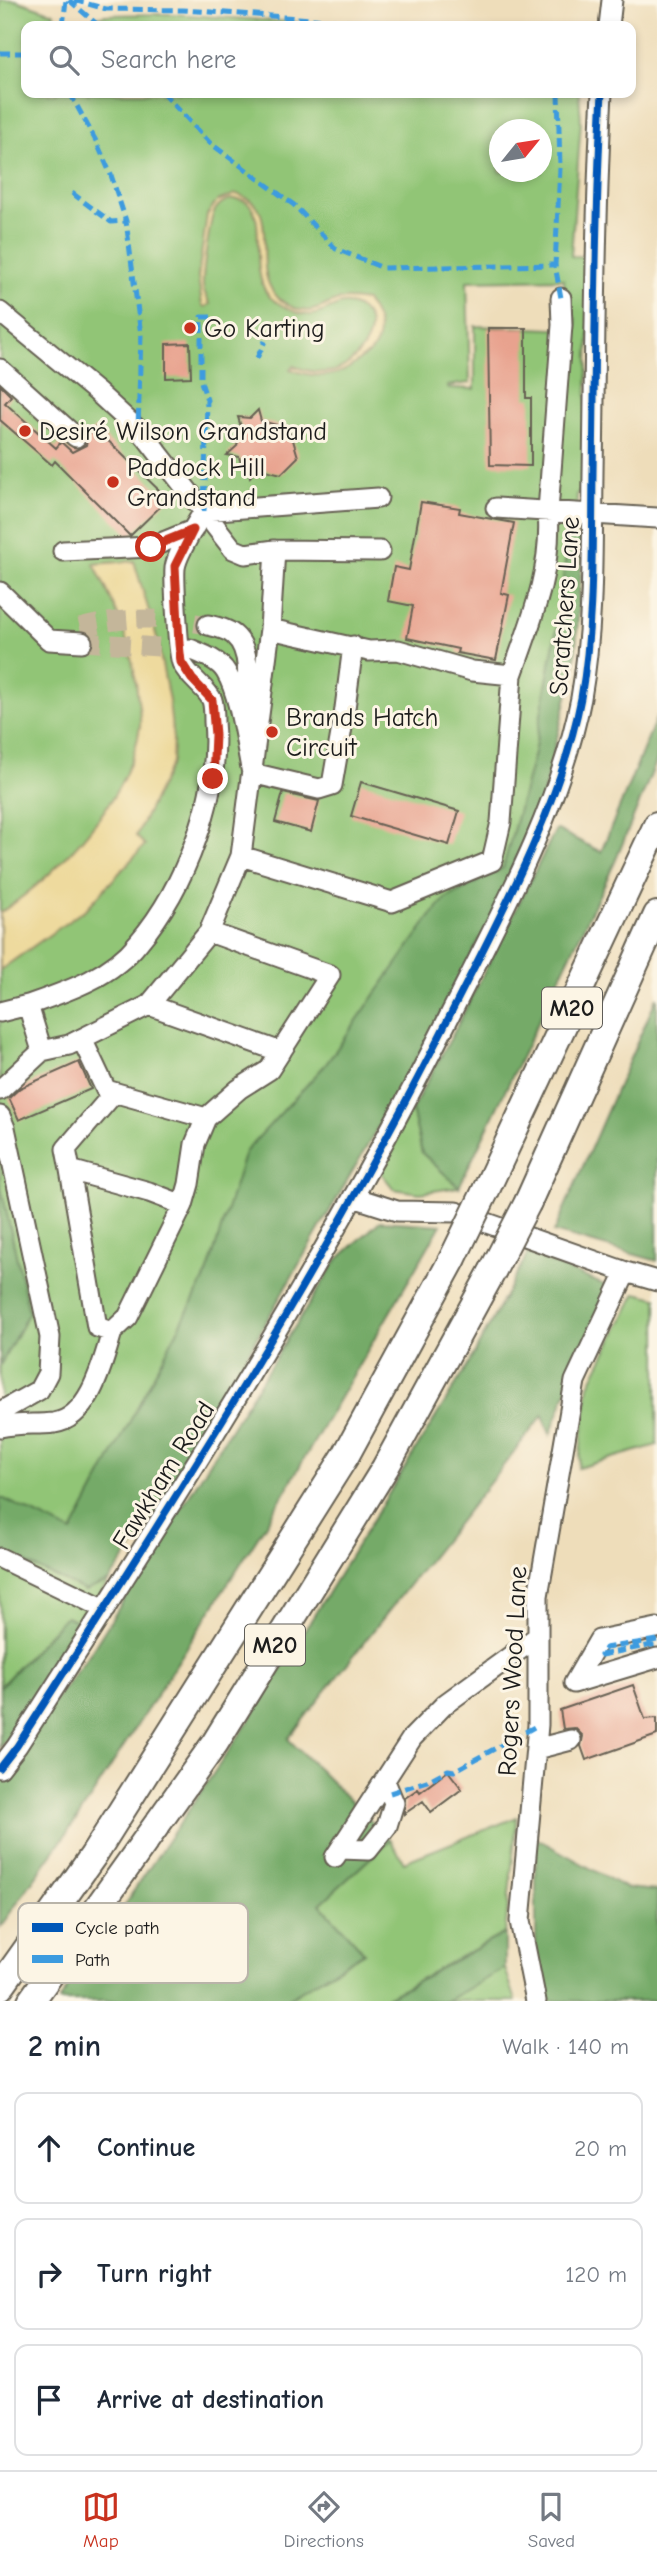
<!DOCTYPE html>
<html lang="en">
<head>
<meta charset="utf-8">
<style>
	body { margin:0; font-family:"Comic Neue",sans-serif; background:#f6f6f7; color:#1f2937 }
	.compass { position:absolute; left:489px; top:119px; width:63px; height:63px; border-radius:50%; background:#fff; box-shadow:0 4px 10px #0003; rotate:60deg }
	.stop { position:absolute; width:21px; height:21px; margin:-16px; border:5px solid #c8321e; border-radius:50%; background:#fff }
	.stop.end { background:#c8321e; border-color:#fff; box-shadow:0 2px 7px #0008 }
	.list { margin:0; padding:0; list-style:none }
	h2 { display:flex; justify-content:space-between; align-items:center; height:91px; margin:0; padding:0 28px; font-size:30px }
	h2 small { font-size:23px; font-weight:400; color:#747a83 }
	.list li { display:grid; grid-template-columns:46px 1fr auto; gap:21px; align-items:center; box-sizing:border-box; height:112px; margin:0 14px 14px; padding:0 14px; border:2px solid #e0e1e3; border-radius:14px }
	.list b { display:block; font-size:26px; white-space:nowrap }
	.list em { font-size:23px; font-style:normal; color:#747a83 }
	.icon { flex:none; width:38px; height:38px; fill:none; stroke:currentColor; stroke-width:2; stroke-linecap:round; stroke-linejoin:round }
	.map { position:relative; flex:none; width:657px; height:2001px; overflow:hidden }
	.search { position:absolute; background:#fff; box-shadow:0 4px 10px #0003; left:21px; right:21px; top:21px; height:77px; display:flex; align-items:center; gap:18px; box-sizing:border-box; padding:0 24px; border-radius:14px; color:#747a83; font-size:26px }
	.sheet { height:469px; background:#fff }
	nav { display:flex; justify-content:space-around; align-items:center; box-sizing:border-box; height:98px; border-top:2px solid #e0e1e3; background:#fff; font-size:19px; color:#747a83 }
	nav a { display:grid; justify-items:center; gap:4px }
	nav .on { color:#c8321e }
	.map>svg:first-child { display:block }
	.green { fill:#91c576; stroke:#567049; stroke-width:2; fill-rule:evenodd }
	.forest { fill:#74aa67; stroke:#486342; stroke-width:2 }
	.sand { fill:#eeda9e; stroke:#857b5d; stroke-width:2 }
	.building { fill:#e8a28e }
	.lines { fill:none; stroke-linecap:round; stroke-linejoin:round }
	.minor-tunnel { stroke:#c4b69a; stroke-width:19; stroke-dasharray:19 10; stroke-linecap:butt }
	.minor-casing { stroke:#666053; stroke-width:23 }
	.highway-casing { stroke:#666053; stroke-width:30 }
	.minor { stroke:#fff; stroke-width:19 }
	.highway { stroke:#fff; stroke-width:26 }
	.highway-bridge-casing { stroke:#666053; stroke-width:30; stroke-linecap:butt }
	.highway-bridge { stroke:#fff; stroke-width:26 }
	.quiet { stroke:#3c9bdf; stroke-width:5; stroke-dasharray:10 5; stroke-linecap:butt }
	.cycleway-casing { stroke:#fcf5e5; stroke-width:11 }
	.cycleway { stroke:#0057b8; stroke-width:7 }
	.route { stroke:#c8321e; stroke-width:9 }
	.poi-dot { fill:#c8321e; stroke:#fcf5e5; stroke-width:2.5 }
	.labels { text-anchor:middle; stroke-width:6; stroke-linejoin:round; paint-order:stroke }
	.shield { fill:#fcf5e5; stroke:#5f5d58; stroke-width:2 }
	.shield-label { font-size:24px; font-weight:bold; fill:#1c1c1c }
	.poi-label { font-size:26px; fill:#1c1c1c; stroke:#fcf5e5; text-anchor:start }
	.street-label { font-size:26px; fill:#1c1c1c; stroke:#fcf5e5 }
	.key { fill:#fcf5e5; stroke:#b9b4a9; stroke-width:2 }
	.key-label { font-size:19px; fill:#1c1c1c }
</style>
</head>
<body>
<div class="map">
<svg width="657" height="2001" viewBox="0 0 657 2001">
	<rect width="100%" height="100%" fill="#fcf5e5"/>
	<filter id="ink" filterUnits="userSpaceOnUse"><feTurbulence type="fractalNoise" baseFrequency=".0143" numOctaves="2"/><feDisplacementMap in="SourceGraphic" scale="14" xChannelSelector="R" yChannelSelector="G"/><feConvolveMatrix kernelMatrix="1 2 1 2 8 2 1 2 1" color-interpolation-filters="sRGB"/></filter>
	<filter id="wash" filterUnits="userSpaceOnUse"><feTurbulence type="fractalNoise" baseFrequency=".00686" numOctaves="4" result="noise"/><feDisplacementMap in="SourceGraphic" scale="28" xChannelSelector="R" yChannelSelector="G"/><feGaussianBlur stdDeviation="1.57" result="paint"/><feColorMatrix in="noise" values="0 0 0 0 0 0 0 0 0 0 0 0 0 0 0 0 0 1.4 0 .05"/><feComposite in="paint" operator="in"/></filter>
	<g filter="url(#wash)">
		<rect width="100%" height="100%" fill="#eeddba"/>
		<path class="green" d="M0,0H15L54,13L55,26H26V93H579L581,121L571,256L592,257L583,491L577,493L574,590L513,874L85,1591L109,1581L81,1623L66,1616L0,1687ZM500,130H542V172H500ZM564,279L565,317L576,319V330L475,326V389L447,388V386L470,383L467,281Z
			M172,14L349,26H77L78,23L105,15Z
			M412,1109L422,1153L459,1187L420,1193L394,1189L382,1174L381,1160Z
			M636,1293L657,1298V1445L578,1468L589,1385Z
			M517,1817L505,1933L380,2001H284L364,1952L320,1904L390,1840L404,1862Z
			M505,1968L516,2001H446Z"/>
		<path class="forest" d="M568,536L583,540L575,664L542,799L490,920L412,1068L146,1530L109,1581L85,1591L0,1551V1497L72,1532L207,1274L245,1152L326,1064L430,917L445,899L503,868L534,753L560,609Z
			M657,716V760L615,862L459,1187L422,1153L412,1109L453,1034L556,829L601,852Z
			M657,997V1261L554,1232Z
			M0,1183L29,1312L0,1366Z
			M380,1221L441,1225L266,1524L79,1816L0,1927V1775L93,1649L336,1261Z
			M528,1253L607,1286L550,1435L543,1415L288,1739L390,1840L320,1904L364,1952L284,2001H59L249,1721L469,1363Z
			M66,1616L81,1623L20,1721L0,1748V1687Z
			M536,1838L626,1888L657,1891V2001H547L536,1973Z
			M505,1933V1968L446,2001H380Z"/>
		<path class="sand" d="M236,194C294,209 234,282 294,308C313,316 322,305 339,300C348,298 357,300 366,301C378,316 385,335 371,352C368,356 367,354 362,358C352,366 343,373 329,375C315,377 303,374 290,369L293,366C306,371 320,374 334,371C357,365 388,324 357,307C332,293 324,330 285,307C280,304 272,300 268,295C249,269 266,222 250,205C247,201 241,199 236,199C227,198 218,204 214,212C210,220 202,274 203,285C203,292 207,297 210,304L205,307L202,305L198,277L207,215L217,201Z
			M134,561L157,638L169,701L173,739L172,762L136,836L145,845L87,908L0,970V913C59,873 130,799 140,726C141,718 139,708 138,700C134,649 117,609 94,564Z"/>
		<g id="blocks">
			<path class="building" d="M488,328H526V398H531V466L490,465Z
				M190,343L191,377L166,378V344Z
				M0,385L11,396L5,403L56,448L61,442L72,452L86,445L88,435L95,428L168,499L130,536L55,461L52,465L0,420Z
				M258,410L261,421L284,427L283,431L291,433L298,457L281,474L258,468L250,477L247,464L241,463L239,457L227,455L237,446L239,437L237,431L241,427L238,417L250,418Z
				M421,502L460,508L459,513L514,523L501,593L509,595L496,660L457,653L458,649L407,638L413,606L388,601L394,567L409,570Z
				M361,782L459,811L449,845L351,816Z
				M283,793L319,801L311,832L275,822Z
				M79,1062L91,1089L19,1120L9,1098L20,1088Z
				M633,1685L645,1719L657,1718V1735L586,1760L581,1746L583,1736L575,1728L563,1729L560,1710Z
				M448,1771L462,1789L431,1812L423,1801L404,1814L405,1798L418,1789L420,1792Z"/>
		</g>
	</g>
	<g filter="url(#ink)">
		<use href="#blocks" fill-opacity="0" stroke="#666053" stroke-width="2"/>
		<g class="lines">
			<path class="minor-tunnel" d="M80,628C125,616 162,617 208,625
				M82,642L190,649"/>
			<g class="minor-casing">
				<path id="minor" d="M609,26L612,0
					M0,312L97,392L145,436L233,549L245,554L275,550L270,629L241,856L209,932L149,1005L69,1045L42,1051L0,1090
					M0,369L76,437
					M496,508L657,518
					M275,550L380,551
					M63,551L151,547L193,530
					M0,592L49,640L82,642
					M208,625C217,627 227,629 234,635C255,653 246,694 244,717
					M270,629L369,651L398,650L472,671L512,675C531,621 553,569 548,511L562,325L561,298
					M190,649C202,654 219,660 226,672C240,695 246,745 252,773L319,789L332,785L344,716L353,646
					M241,856L392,902L492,861L501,822L512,675
					M149,1005L281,1052
					M0,1012L28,1005
					M82,1039L106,1090L206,1118
					M42,1051L28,1005C68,991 111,977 138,943C185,888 221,794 214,722C214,715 214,706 212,700C207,688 188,677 182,663C178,654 174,580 175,568C177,552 196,525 204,511L378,498
					M114,1093L66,1149L70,1170L149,1192L183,1205
					M0,1116L5,1128L50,1337L48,1373L39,1390L0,1412
					M70,1170L97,1327L112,1332L128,1317L183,1205L189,1184L195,1144L206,1118L239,1089L269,1070L330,975L209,932
					M353,1197L397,1211L456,1212L626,1272L657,1281
					M0,1427C18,1423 36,1425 54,1423C90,1418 103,1362 112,1332
					M0,1558L105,1609
					M657,1628L599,1640L574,1683L657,1658
					M536,1749L571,1740
					M0,1768L17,1746C170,1508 323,1268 450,1015C500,916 560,807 581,698C594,624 592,547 593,473C595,346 595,219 602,93
					M341,1849L368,1850L387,1826L394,1803L385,1781
					M335,1857L412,1738L445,1704L537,1637
					M536,2001L520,1921L538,1725V1596L575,1381L626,1272"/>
			</g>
			<g class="highway-casing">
				<path id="highway" d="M486,1190L657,825
					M528,1202L657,915
					M0,1987L93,1856L346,1455L452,1260
					M31,2001L215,1743L385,1468L492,1272"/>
			</g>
			<use href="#minor" class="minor"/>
			<use href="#highway" class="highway"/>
			<g class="highway-bridge-casing">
				<path id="highway-bridge" d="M452,1260L486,1190
					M492,1272L528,1202"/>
			</g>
			<use href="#highway-bridge" class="highway-bridge"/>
			<path class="quiet" d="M69,0L99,26
				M74,0L106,9L183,10L414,26
				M63,26L66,0
				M0,53H26
				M70,93L97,143L111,175L126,221L141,335L138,429
				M163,93L210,143L294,205L336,249L383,268L555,265
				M558,93L560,168L555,265L561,298
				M72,193L111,222L126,221
				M257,358L265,341
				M204,511L207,400L201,382V317H211
				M657,1640L605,1648L601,1655L657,1644
				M390,1793L427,1781L448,1770L454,1771L538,1725"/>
			<g class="cycleway-casing">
				<path id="cycleway" d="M0,1768L17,1746C170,1508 323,1268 450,1015C500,916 560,807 581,698C594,624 592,547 593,473C595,346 595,219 602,93"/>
			</g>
			<use href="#cycleway" class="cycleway"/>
		</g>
	</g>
	<g class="lines" filter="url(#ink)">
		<path class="route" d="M151,547L193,530L175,566L179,644L181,662L192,679L212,700L215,735L213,779"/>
	</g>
	<g class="poi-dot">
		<circle cx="190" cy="328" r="7"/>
		<circle cx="25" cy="431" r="7"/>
		<circle cx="113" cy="482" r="7"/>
		<circle cx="272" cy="732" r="7"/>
	</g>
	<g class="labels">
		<g class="shield">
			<rect x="542" y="987.5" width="60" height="41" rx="5"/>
			<rect x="245" y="1624.5" width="60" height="41" rx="5"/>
		</g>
		<g class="shield-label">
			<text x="572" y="1016">M20</text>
			<text x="275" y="1653">M20</text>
		</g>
		<g class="poi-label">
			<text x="204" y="337">Go Karting</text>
			<text x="39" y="440">Desiré Wilson Grandstand</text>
			<text x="127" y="476">Paddock Hill<tspan x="127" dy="30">Grandstand</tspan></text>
			<text x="286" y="726">Brands Hatch<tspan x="286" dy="30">Circuit</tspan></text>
		</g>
		<g class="street-label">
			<text transform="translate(564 606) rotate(-86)" y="9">Scratchers Lane</text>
			<text transform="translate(163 1475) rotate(-58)" y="9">Fawkham Road</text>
			<text transform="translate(512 1671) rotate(-87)" y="9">Rogers Wood Lane</text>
		</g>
	</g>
	<rect x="18" y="1903" width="230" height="80" rx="10" class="key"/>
	<rect x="32" y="1923" width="31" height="9" fill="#0057b8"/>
	<rect x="32" y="1955" width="31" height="8" fill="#3c9bdf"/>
	<g class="key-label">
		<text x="75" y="1934">Cycle path</text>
		<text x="75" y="1966">Path</text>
	</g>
</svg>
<svg class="compass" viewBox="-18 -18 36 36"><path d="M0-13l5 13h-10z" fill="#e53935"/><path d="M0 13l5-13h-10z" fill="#747a83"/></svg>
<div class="stop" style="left:151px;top:547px"></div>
<div class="stop end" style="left:213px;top:779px"></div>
<div class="search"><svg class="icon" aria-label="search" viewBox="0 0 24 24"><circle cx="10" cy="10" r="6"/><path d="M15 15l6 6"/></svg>Search here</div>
</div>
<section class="sheet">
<h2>2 min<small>Walk · 140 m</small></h2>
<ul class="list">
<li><svg class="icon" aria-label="ahead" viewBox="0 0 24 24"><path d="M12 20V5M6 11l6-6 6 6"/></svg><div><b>Continue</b></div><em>20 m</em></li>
<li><svg class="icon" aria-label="right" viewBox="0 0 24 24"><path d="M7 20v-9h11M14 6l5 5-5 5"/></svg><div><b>Turn right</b></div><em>120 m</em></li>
<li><svg class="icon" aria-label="arrive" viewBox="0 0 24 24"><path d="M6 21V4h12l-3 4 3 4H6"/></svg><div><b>Arrive at destination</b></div></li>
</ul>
</section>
<nav>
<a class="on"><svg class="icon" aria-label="map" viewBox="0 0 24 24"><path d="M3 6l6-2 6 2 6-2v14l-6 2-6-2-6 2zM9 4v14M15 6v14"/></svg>Map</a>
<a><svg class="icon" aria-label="directions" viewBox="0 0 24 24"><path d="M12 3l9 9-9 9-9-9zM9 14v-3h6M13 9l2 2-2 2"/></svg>Directions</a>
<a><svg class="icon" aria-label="saved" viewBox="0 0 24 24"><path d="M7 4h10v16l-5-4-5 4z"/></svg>Saved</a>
</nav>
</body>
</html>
